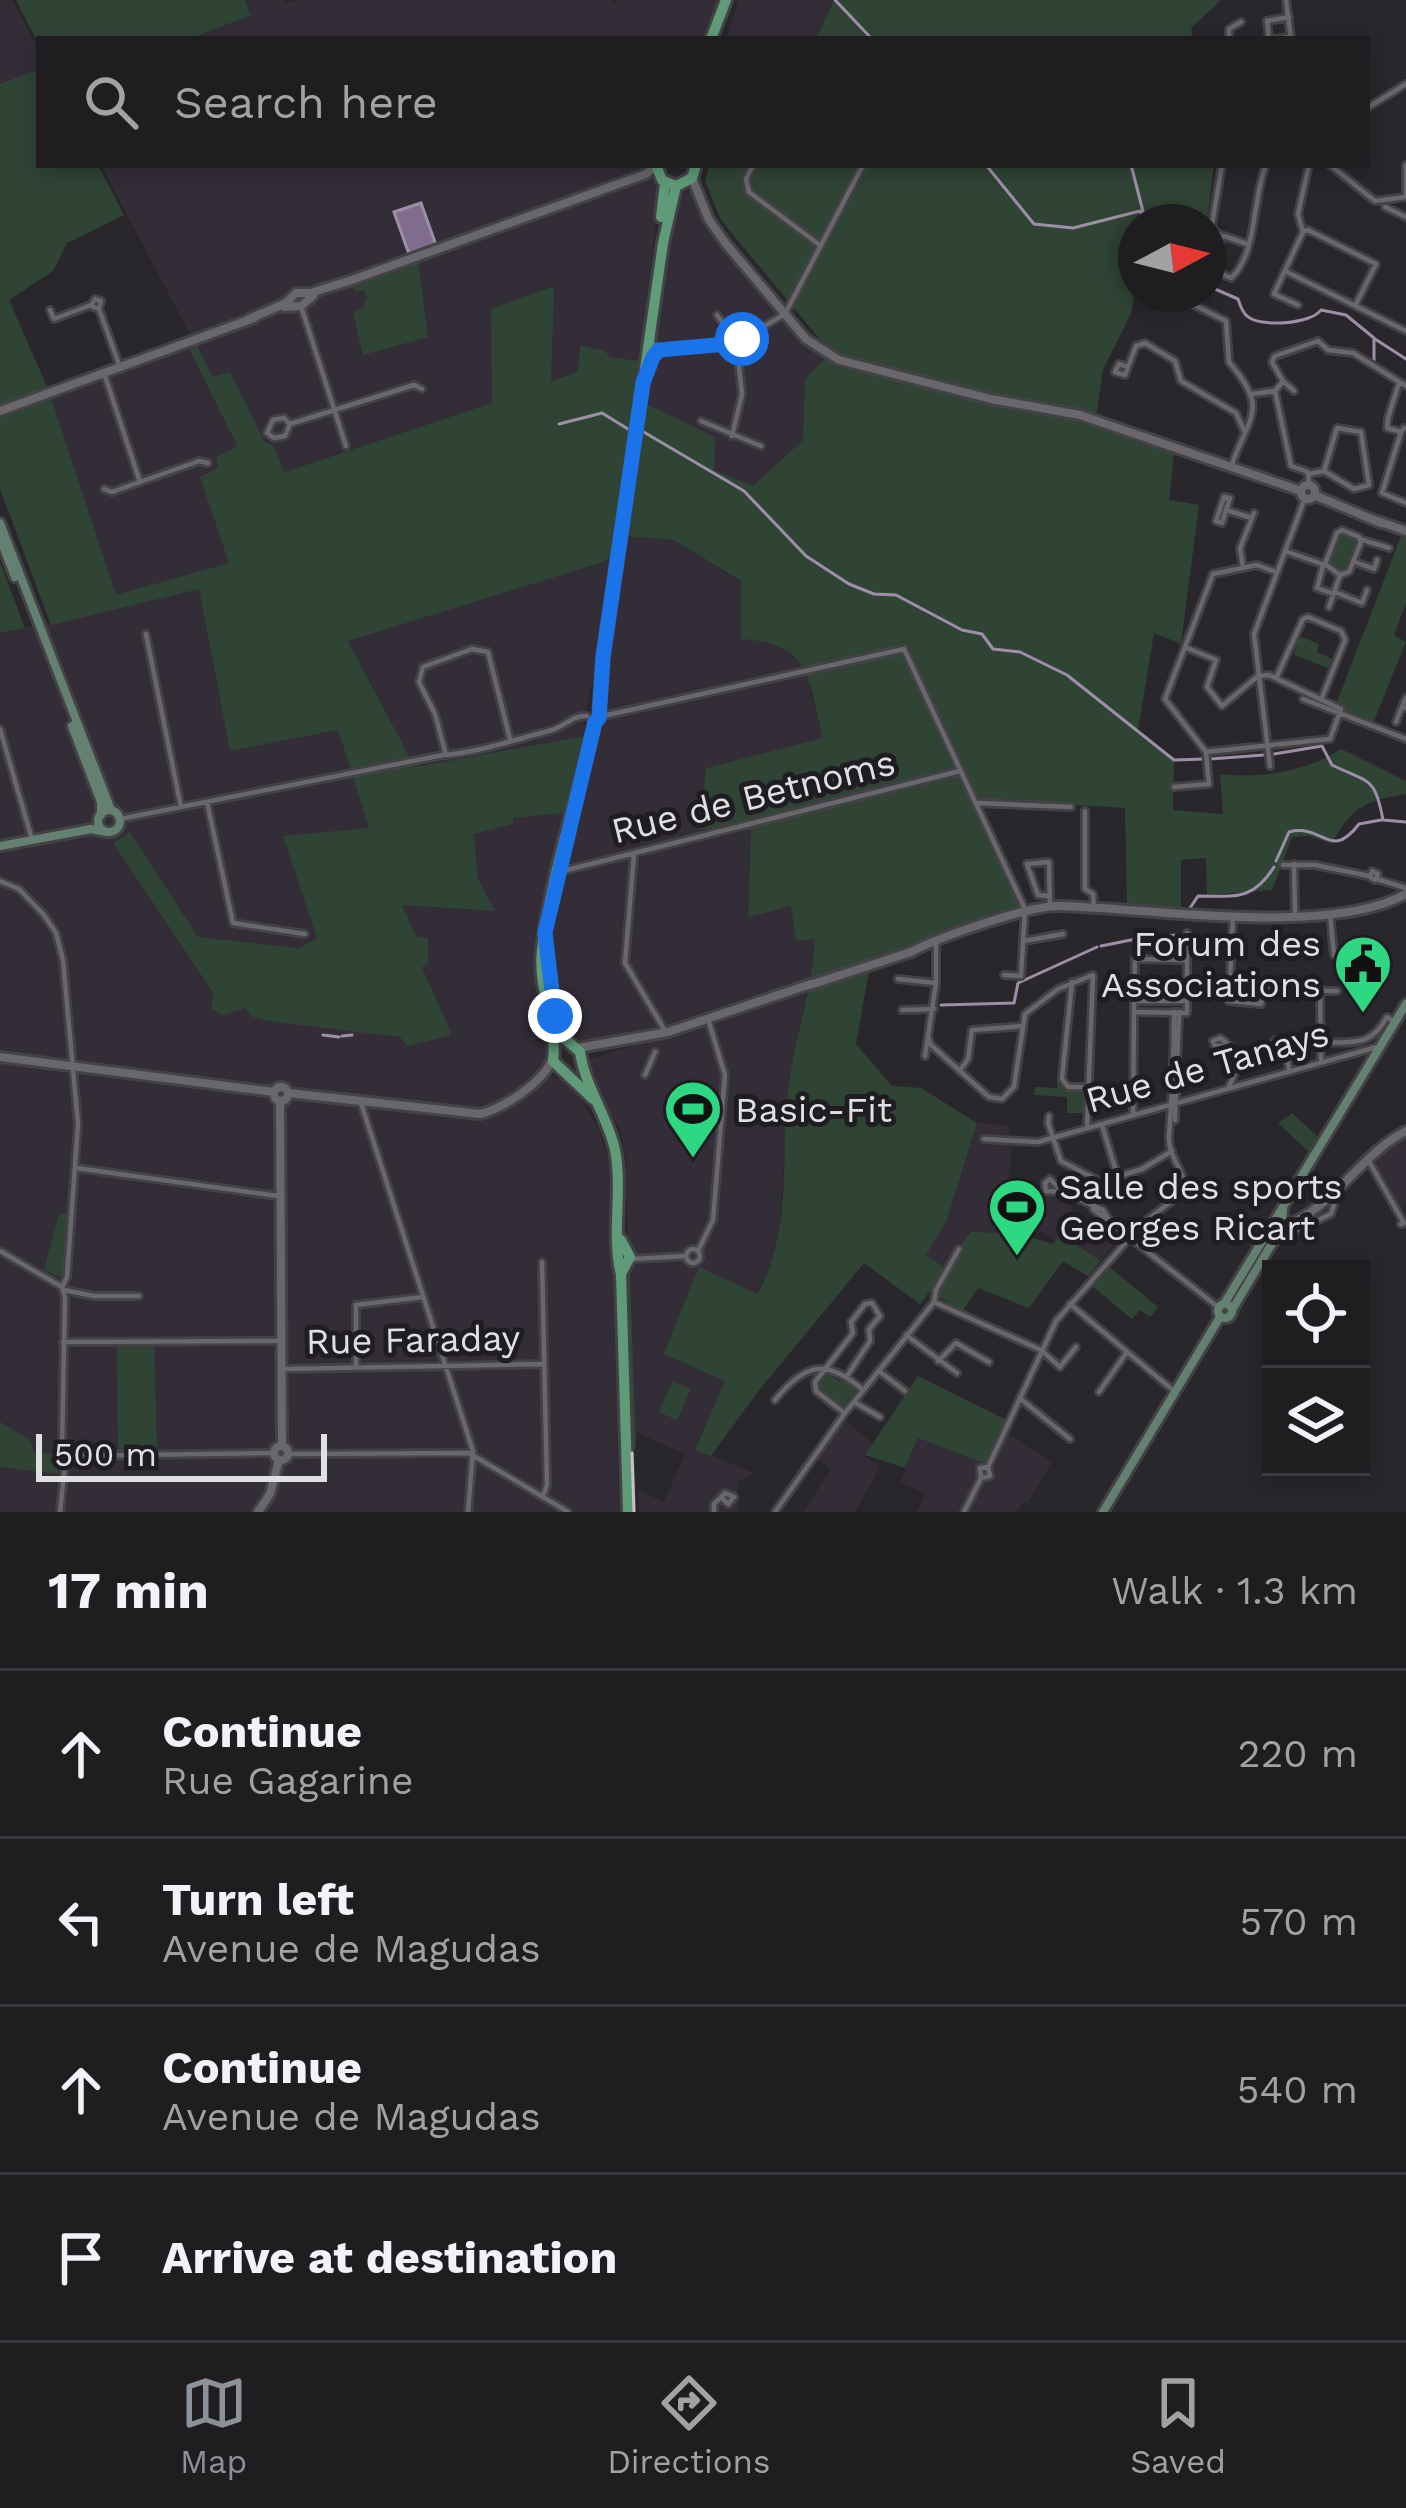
<!DOCTYPE html>
<html lang="en">
<head>
<meta charset="utf-8">
<style>
	body { margin:0; font-family:"Work Sans",sans-serif; background:#2d2a2e; color:#f1f3f6 }
	.controls { position:absolute; right:36px; bottom:36px; display:grid; overflow:hidden; border-radius:0px; box-shadow:0 6px 18px #0003 }
	.controls button { width:108px; height:108px; display:grid; place-items:center; padding:0; border:0; border-bottom:3px solid #3d3b3f; background:#201d21; color:#f1f3f6; font:60px sans-serif }
	.compass { position:absolute; left:1118px; top:204px; width:108px; height:108px; border-radius:50%; background:#201d21; box-shadow:0 6px 18px #0003; rotate:83deg }
	.scale { position:absolute; left:36px; bottom:30px; width:291px; box-sizing:border-box; padding-left:12px; border:6px solid #e0dfe2; border-top:0; font-size:33px; line-height:42px; white-space:nowrap; color:#e0dfe2; -webkit-text-stroke:9px #201d22; paint-order:stroke }
	.stop { position:absolute; width:36px; height:36px; margin:-27px; border:9px solid #1a73e8; border-radius:50%; background:#fff }
	.stop.end { background:#1a73e8; border-color:#fff; box-shadow:0 3px 12px #0008 }
	.list { margin:0; padding:0; list-style:none }
	h2 { display:flex; justify-content:space-between; align-items:center; height:156px; margin:0; padding:0 48px; font-size:51px }
	h2 small { font-size:39px; font-weight:400; color:#a2a2a5 }
	.list li { display:grid; grid-template-columns:78px 1fr auto; gap:36px; align-items:center; box-sizing:border-box; height:168px; padding:0 48px; border-top:3px solid #3d3b3f }
	.list b { display:block; font-size:45px; white-space:nowrap }
	.list p { margin:0; font-size:39px; white-space:nowrap; color:#a2a2a5 }
	.list em { font-size:39px; font-style:normal; color:#a2a2a5 }
	.icon { flex:none; width:66px; height:66px; fill:none; stroke:currentColor; stroke-width:2; stroke-linecap:round; stroke-linejoin:round }
	.map { position:relative; flex:none; width:1406px; height:1512px; overflow:hidden }
	.search { position:absolute; background:#201d21; box-shadow:0 6px 18px #0003; left:36px; right:36px; top:36px; height:132px; display:flex; align-items:center; gap:30px; box-sizing:border-box; padding:0 42px; border-radius:0px; color:#a2a2a5; font-size:45px }
	.sheet { height:828px; background:#201d21 }
	nav { display:flex; justify-content:space-around; align-items:center; box-sizing:border-box; height:168px; border-top:3px solid #3d3b3f; background:#201d21; font-size:33px; color:#a2a2a5 }
	nav a { display:grid; justify-items:center; gap:6px }
	nav .on { color:#8c9099 }
	.map>svg:first-child { display:block }
	.built { fill:#332d38 }
	.green { fill:#304436 }
	.water { fill:#806d8e; stroke:#9d8fa7; stroke-width:3 }
	.lines { fill:none; stroke-linecap:round; stroke-linejoin:round }
	.stream { stroke:#9d8fa7; stroke-width:3 }
	.minor-casing { stroke:#434245; stroke-width:10 }
	.tertiary-casing { stroke:#434245; stroke-width:14 }
	.secondary-casing { stroke:#434245; stroke-width:14 }
	.primary-casing { stroke:#434245; stroke-width:16 }
	.minor { stroke:#69666c; stroke-width:4.5 }
	.tertiary { stroke:#69666c; stroke-width:8 }
	.secondary { stroke:#648073; stroke-width:8 }
	.primary { stroke:#5f9b79; stroke-width:10 }
	.tram { stroke:#c4c3c6; stroke-width:3 }
	.route { stroke:#1a73e8; stroke-width:15 }
	.labels { text-anchor:middle; stroke-width:10; stroke-linejoin:round; paint-order:stroke }
	.street-label { font-size:36px; fill:#e0dfe2; stroke:#201d22 }
	.poi-label { font-size:36px; fill:#e0dfe2; stroke:#201d22; text-anchor:start }
</style>
</head>
<body>
<div class="map">
<svg width="1406" height="1512" viewBox="0 0 1406 1512">
	<rect width="100%" height="100%" fill="#2a272c"/>
	<path class="built" d="M0,0H12L39,50V69L0,84Z
		M245,0H283L285,3L295,0H612L614,5L619,0H718L704,39H188L250,16Z
		M739,0H834L816,39H726Z
		M101,165H651L640,173L642,179L653,178L660,185L640,361L610,357L580,345L578,372L550,381L553,286L491,310L493,403L283,472L274,446L264,441L230,373L213,378Z
		M693,190L707,221L824,359L805,379L803,440L753,487L714,470V437L646,405L677,194Z
		M189,349L237,446L217,456L220,530L230,564L115,596L51,398Z
		M626,536L674,540L741,582L774,641L805,666L823,739L706,768L701,829H751L748,916L791,906L815,938L814,978L666,1026L588,1044L569,1034L560,1014L552,940L599,724L606,718L601,710Z
		M614,555L595,672L584,717L585,736L415,767L348,640L603,562Z
		M199,589L230,751L338,730L370,829L317,938L299,948L198,937L130,833L113,843L213,994L246,1007L250,1016L401,1037L451,1034L422,966L416,937L402,905L493,911L478,879L474,834L512,824V818L566,813L539,918L535,960L550,1043L545,1066L552,1077L571,1082L600,1132L611,1171L619,1512H0V633Z
		M807,992L789,1086L778,1250L757,1294L665,1354L725,1381L695,1449L754,1473L737,1482L738,1512H639L638,1490L664,1502L685,1454L636,1432L630,1269L636,1262L635,1252L628,1246L625,1151L621,1131L588,1073L590,1059Z
		M977,1123L1010,1126L1009,1138L1023,1143L1012,1145L1008,1188L1021,1191L1019,1208L1024,1183L1036,1185L1045,1194L1073,1207L1072,1218L1080,1223L1094,1231L1102,1223L1122,1235L1101,1261L1061,1235L1056,1240L1033,1227L1030,1214L1026,1236L970,1231L945,1271L924,1255L946,1222Z
		M1406,1136V1204L1400,1208L1375,1164V1157Z
		M845,1420L873,1444L864,1456L880,1467L855,1512H803L831,1469L817,1459Z
		M1002,1430L1052,1462L1028,1502H1023L1016,1512H917L926,1494L900,1482L918,1438L985,1463Z"/>
	<path class="green" d="M16,0H245L250,16L188,39H39V45Z
		M834,0H1221L1191,28L1193,39H816Z
		M39,69V165H98L124,215L67,243L53,271L9,300L48,389L0,404V84Z
		M709,165H1214L1207,222H1136V286L1131,313L1103,370L1095,425L1174,454L1169,500L1199,505L1181,644L1154,633L1138,730L1174,758L1173,810L1223,814L1220,774C1260,779 1308,771 1341,749L1406,781V794C1366,800 1350,808 1332,844L1309,836L1292,837L1272,890L1207,895L1206,858L1181,860V909L1127,904L1125,808L973,799L1021,909L871,960L856,1044L892,1086L921,1088L977,1123L946,1222L926,1255L945,1268L971,1231L1026,1236L1053,1244L1060,1235L1101,1261L1088,1276L1063,1261L1029,1308L978,1288L962,1312L930,1291L920,1304L864,1263L756,1394L711,1456L695,1450L725,1381L664,1354L699,1267L757,1294C794,1232 779,1154 789,1085C795,1035 813,988 815,939L796,941L791,906L748,917L751,830L700,829L706,768L823,738C808,680 812,643 741,639V581L674,540L626,536L646,404L715,437L714,470L753,486L803,440L805,379L824,359L836,366L905,381L906,374L846,358L823,343L721,220L705,181Z
		M418,261L428,337L363,355L353,312L363,307L367,297L365,290L354,291L352,286Z
		M554,286L551,381L578,372L580,345L605,351L610,357L640,361L614,555L603,562L348,641L415,767L585,736L566,813L513,818V824L474,834L478,879L495,911L402,905L416,936L428,938V964L422,967L452,1035L407,1046L400,1037L269,1021L250,1016L246,1008L223,1015L212,1009L213,993L113,843L130,832L198,937L299,948L317,938L283,836L369,828L338,730L230,751L199,589L51,625L0,489V417L51,398L116,595L229,563L200,477L218,468L216,457L237,446L189,349L197,346L213,377L230,372L264,441L274,446L284,472L492,403L491,309Z
		M1342,532L1358,538L1359,542L1348,571L1343,573L1327,564Z
		M1401,536L1406,538V603L1394,635L1406,642L1373,723L1335,707Z
		M0,562L25,628L0,633Z
		M1299,636L1319,644L1317,652L1332,659L1328,668L1294,655Z
		M1057,1075L1065,1088L1086,1091L1085,1113H1067V1097L1034,1095L1035,1087L1057,1088Z
		M1292,1113L1319,1138L1310,1153L1278,1123Z
		M59,1214H69L63,1278L44,1270Z
		M636,1261L630,1270L636,1439L635,1449H630L625,1273Z
		M1107,1265L1158,1307L1150,1317L1140,1310L1132,1319L1091,1285Z
		M117,1345H154L157,1451L118,1452Z
		M829,1374L839,1381L847,1379L858,1388L842,1408L817,1388L816,1384Z
		M918,1376L1007,1420L986,1464L918,1438L905,1468L865,1455Z
		M673,1381L691,1389L677,1420L659,1412Z
		M0,1422L29,1439L34,1452L59,1454L58,1474L0,1467Z"/>
	<path class="water" d="M421,203L436,245L409,254L394,212Z"/>
	<g class="lines">
		<path class="stream" d="M835,0L872,39
			M986,165L1034,224L1073,228L1140,211L1145,222
			M1131,165L1144,215
			M1208,286L1238,299C1240,305 1242,312 1247,316C1260,328 1311,324 1321,310L1346,315L1374,338V360
			M1375,339L1406,359
			M559,424L602,413L628,429
			M642,431L744,491L806,556L849,584L874,594L896,595L962,630L982,634L993,649L1020,652L1067,675L1174,760L1205,759
			M1274,754L1322,746L1332,765C1369,783 1375,776 1383,820L1406,822
			M1210,759L1264,755
			M1276,861L1289,832C1324,823 1330,862 1359,824L1381,820
			M1188,911L1198,896C1235,896 1253,901 1274,867
			M1101,946L1151,936L1184,935
			M941,1005L1014,1003L1018,983L1097,947
			M323,1035L339,1037
			M342,1036L352,1035"/>
		<g class="minor-casing">
			<path id="minor" d="M1286,0L1291,39
				M1229,39V29L1241,22
				M1269,39L1267,21L1289,17
				M1275,39L1291,37
				M1367,108L1406,84
				M753,165L746,179L749,192L821,246
				M1222,165L1212,224L1214,231L1222,236L1211,269L1231,278C1258,253 1252,198 1266,165
				M1330,165L1375,201L1406,197
				M1406,165V194
				M1385,207L1406,217
				M1303,232L1308,230L1376,264L1356,304
				M1303,232L1298,214L1309,165
				M1224,236L1247,244
				M1285,271L1406,331
				M1161,294L1170,306L1190,303L1226,321L1229,362C1269,409 1250,414 1232,464
				M95,299L101,301L99,309L91,306Z
				M1298,305L1274,294L1303,232
				M301,306L346,446
				M99,309L120,367
				M50,310L54,319L91,305
				M717,315L731,334
				M726 341a8 8 0 1 1 16 0a8 8 0 1 1-16 0Z
				M742,339L785,314L863,165
				M652,343L661,350L727,344
				M1128,367L1119,364L1115,372L1125,375C1129,365 1132,356 1136,346L1145,343L1175,361L1181,381L1236,413L1244,430
				M104,373L140,482
				M1283,381L1294,391
				M1252,394L1275,391
				M1388,418L1399,383
				M1388,418L1387,428L1401,432L1404,428
				M701,421L761,446
				M290,424L285,436L274,438L267,433L273,420L284,418L290,424L414,385L422,389
				M1401,432L1382,493L1406,503
				M732,436L742,394L737,349
				M1309,474L1324,471L1354,489L1369,485L1361,432L1337,428L1324,471
				M1309,485L1308,472L1291,466L1275,391L1283,381L1272,362L1275,356L1318,341L1328,350L1353,353L1406,386
				M104,489L112,492L199,461L208,463
				M1226,510L1222,523L1216,521L1224,497L1230,498L1226,510L1252,518
				M1342,530L1359,537L1361,542L1349,572L1340,575L1325,564L1337,533Z
				M1360,539L1389,548
				M1285,551L1325,565
				M1355,562L1374,569L1377,560
				M1323,566L1317,588L1334,594
				M1243,567L1240,548L1254,513
				M1335,592L1362,603L1367,590
				M1329,607L1340,575
				M146,634L181,807
				M1185,647L1216,660L1207,687L1222,706L1258,676L1269,675L1341,709L1330,739L1206,752L1165,699L1213,574L1257,565L1276,572
				M1277,676L1303,619L1308,617L1341,631L1345,640L1321,700
				M1406,698L1402,707L1406,708
				M1303,699L1406,739
				M603,716L904,649L1025,909L1021,976L1004,975
				M1396,722L1402,707
				M0,729L31,836
				M510,739L488,652L472,649L423,667L419,682L435,714L446,755C483,751 517,739 552,730C566,726 572,715 587,716
				M1270,766L1254,634L1305,498
				M1174,787L1209,784L1206,752
				M207,802L233,923L305,934
				M978,803L1071,807
				M1085,811V889L1093,894L1094,908
				M125,818L443,755
				M634,855L625,963L664,1029
				M1294,864L1295,915
				M1283,865H1315L1369,876
				M1372,871L1378,874L1375,880L1370,877Z
				M559,872L960,771
				M1377,879L1406,888
				M0,881L19,889L44,915L56,933L63,960L78,1124L67,1277L62,1287L65,1298L62,1446L66,1456L60,1512
				M1049,896L1038,895L1027,864L1049,862L1050,907
				M1330,914L1334,955
				M1233,915L1229,1001L1261,1004L1265,987L1320,991L1321,1059
				M1024,941L1063,934
				M898,979L936,983
				M1072,982L1062,1079L1068,1087H1086
				M1320,991H1337
				M1187,1000V933
				M1134,1001H1187V1013L1134,1012Z
				M1134,1001L1135,959L1187,960
				M902,1010L934,1009
				M928,1037L931,1045L989,1097L1002,1099L1014,1087L1025,1014L1058,989L1093,975L1087,1128
				M1320,1043C1353,1041 1370,1048 1387,1017L1395,1022
				M1285,1055L1273,1052L1271,1045L1275,1040L1285,1042L1289,1071
				M925,1056L936,983V942
				M960,1070L968,1059L972,1030L1023,1026
				M645,1075L655,1052
				M1229,1086C1240,1067 1240,1051 1220,1038L1213,1041L1215,1046H1231
				M361,1103L473,1451L468,1512
				M1133,1114L1134,1012
				M1049,1116L1048,1123L1061,1161L1101,1182L1142,1169L1172,1151
				M1175,1120L1179,1012
				M1102,1125L1123,1194
				M984,1139L1038,1142L1377,1047
				M1367,1158L1404,1223L1401,1224
				M76,1168L278,1196
				M1050,1179L1063,1192L1046,1191L1045,1183Z
				M1063,1192L1103,1210L1111,1223
				M1093,1209L1218,1307
				M1283,1232H1293L1331,1214L1334,1205L1330,1199
				M686 1256a7 7 0 1 1 14 0a7 7 0 1 1-14 0Z
				M0,1251L62,1287
				M698,1251L713,1220L725,1075L708,1019
				M632,1259L686,1256
				M542,1262L547,1485L543,1496
				M64,1290L94,1296H139
				M934,1302L936,1290L959,1249
				M1070,1304L1174,1391
				M906,1335L957,1373
				M63,1342L279,1341
				M938,1361L956,1343L989,1362
				M356,1368V1305L423,1297
				M282,1369L544,1364
				M879,1371L905,1391
				M1099,1392L1127,1352
				M775,1400C805,1363 826,1358 863,1390
				M1022,1400L1070,1439
				M854,1402L880,1417
				M843,1412L816,1391L815,1382L853,1333L851,1322L865,1304L872,1303L880,1316L869,1329L870,1341L847,1376
				M288,1454L469,1453L568,1512
				M66,1456L274,1453
				M988,1467L980,1468L981,1478L990,1476L988,1467L1056,1321L1143,1223L1185,1191C1186,1172 1168,1157 1169,1137C1172,1096 1174,1054 1174,1012
				M714,1512V1504L725,1493L734,1497L728,1504L723,1499
				M775,1512L845,1413L934,1302L1041,1350L1060,1367L1076,1347
				M964,1512L981,1478"/>
		</g>
		<g class="tertiary-casing">
			<path id="tertiary" d="M692,178L709,220L726,244L806,339L839,360L991,399L1080,415L1301,491
				M285,307L301,306L313,296
				M249,319L286,303L296,293H310L349,281L646,174L656,166
				M0,411L254,318
				M1301 492a7 7 0 1 1 14 0a7 7 0 1 1-14 0Z
				M1314,495L1381,523
				M1378,521L1406,531
				M911,952C939,937 1031,905 1060,906C1150,908 1329,937 1406,894
				M810,985L911,952
				M578,1048L668,1032L811,984
				M0,1057L274,1092
				M274 1094a7 7 0 1 1 14 0a7 7 0 1 1-14 0Z
				M288,1093L480,1114C504,1108 542,1083 552,1060
				M280,1101L282,1446
				M1282,1227C1335,1208 1358,1156 1406,1131
				M274 1453a7 7 0 1 1 14 0a7 7 0 1 1-14 0Z
				M258,1512L270,1494L279,1460"/>
		</g>
		<g class="secondary-casing">
			<path id="secondary" d="M0,523L111,810
				M0,538L15,577
				M72,726L101,802V815
				M98 821a11 11 0 1 1 22 0a11 11 0 1 1-22 0Z
				M0,846L91,829L106,832
				M1218 1311a7 7 0 1 1 14 0a7 7 0 1 1-14 0Z
				M1224,1304L1406,1004
				M1232,1310L1282,1227L1283,1208
				M1103,1512L1220,1317"/>
		</g>
		<g class="primary-casing">
			<path id="primary" d="M711,39L726,0
				M656,165L662,180L676,186L692,178L696,165
				M661,217L665,183
				M556,1020L564,1038L580,1052C585,1087 607,1115 615,1150C623,1191 611,1236 621,1274L628,1512
				M593,1099L553,1061C558,1024 537,988 542,950C551,874 578,797 595,722L599,718L603,657L645,369L663,243L676,186
				M621,1274L630,1257L621,1240"/>
		</g>
		<use href="#minor" class="minor"/>
		<use href="#tertiary" class="tertiary"/>
		<use href="#secondary" class="secondary"/>
		<use href="#primary" class="primary"/>
		<path class="tram" d="M632,1453L634,1512"/>
	</g>
	<g class="lines">
		<path class="route" d="M555,1016L545,933L595,722L599,718L603,657L643,383L653,357L659,350L727,344L734,349L742,339"/>
	</g>
	<defs>
		<g id="civic-pin" transform="scale(3)"><path d="M0 17L-7.5 6A9.5 9.5 0 1 1 7.5 6Z" fill="#2ed883" stroke="#201d22"/><path d="M-.6-6.5H3V-4.5H.6V-3L4-1V1h2V6H-6V1h2V-1L-.6-3ZM-1.2 2.5V6h2.4V2.5Z" fill="#111"/></g>
		<g id="stadium-pin" transform="scale(3)"><path d="M0 17L-7.5 6A9.5 9.5 0 1 1 7.5 6Z" fill="#2ed883" stroke="#201d22"/><path d="M0-5a6.5 5 0 1 0 0 10a6.5 5 0 1 0 0-10ZM-3.5-1.8h7v3.6h-7Z" fill="#111"/></g>
	</defs>
	<g fill-rule="evenodd">
		<use href="#civic-pin" x="1363" y="964"/>
		<use href="#stadium-pin" x="693" y="1109"/>
		<use href="#stadium-pin" x="1017" y="1207"/>
	</g>
	<g class="labels">
		<g class="street-label">
			<text transform="translate(753 796) rotate(-14)" y="13">Rue de Betnoms</text>
			<text transform="translate(1207 1066) rotate(-16)" y="13">Rue de Tanays</text>
			<text transform="translate(413 1339) rotate(-1)" y="13">Rue Faraday</text>
		</g>
		<g class="poi-label">
			<text x="1321" y="956" text-anchor="end">Forum des<tspan x="1321" dy="41">Associations</tspan></text>
			<text x="735" y="1122">Basic-Fit</text>
			<text x="1059" y="1199">Salle des sports<tspan x="1059" dy="41">Georges Ricart</tspan></text>
		</g>
	</g>
</svg>
<div class="controls">
<button><svg class="icon" aria-label="locate" viewBox="0 0 24 24"><circle cx="12" cy="12" r="6"/><path d="M12 2v4M12 18v4M2 12h4M18 12h4"/></svg></button>
<button><svg class="icon" aria-label="layers" viewBox="0 0 24 24"><path d="M12 4l9 5-9 5-9-5zM3 14l9 5 9-5"/></svg></button>
</div>
<svg class="compass" viewBox="-18 -18 36 36"><path d="M0-13l5 13h-10z" fill="#e53935"/><path d="M0 13l5-13h-10z" fill="#a2a2a5"/></svg>
<div class="scale">500 m</div>
<div class="stop" style="left:742px;top:339px"></div>
<div class="stop end" style="left:555px;top:1016px"></div>
<div class="search"><svg class="icon" aria-label="search" viewBox="0 0 24 24"><circle cx="10" cy="10" r="6"/><path d="M15 15l6 6"/></svg>Search here</div>
</div>
<section class="sheet">
<h2>17 min<small>Walk · 1.3 km</small></h2>
<ul class="list">
<li><svg class="icon" aria-label="ahead" viewBox="0 0 24 24"><path d="M12 20V5M6 11l6-6 6 6"/></svg><div><b>Continue</b><p>Rue Gagarine</p></div><em>220 m</em></li>
<li><svg class="icon" aria-label="left" viewBox="0 0 24 24"><path d="M17 20v-9H6M10 6l-5 5 5 5"/></svg><div><b>Turn left</b><p>Avenue de Magudas</p></div><em>570 m</em></li>
<li><svg class="icon" aria-label="ahead" viewBox="0 0 24 24"><path d="M12 20V5M6 11l6-6 6 6"/></svg><div><b>Continue</b><p>Avenue de Magudas</p></div><em>540 m</em></li>
<li><svg class="icon" aria-label="arrive" viewBox="0 0 24 24"><path d="M6 21V4h12l-3 4 3 4H6"/></svg><div><b>Arrive at destination</b></div></li>
</ul>
</section>
<nav>
<a class="on"><svg class="icon" aria-label="map" viewBox="0 0 24 24"><path d="M3 6l6-2 6 2 6-2v14l-6 2-6-2-6 2zM9 4v14M15 6v14"/></svg>Map</a>
<a><svg class="icon" aria-label="directions" viewBox="0 0 24 24"><path d="M12 3l9 9-9 9-9-9zM9 14v-3h6M13 9l2 2-2 2"/></svg>Directions</a>
<a><svg class="icon" aria-label="saved" viewBox="0 0 24 24"><path d="M7 4h10v16l-5-4-5 4z"/></svg>Saved</a>
</nav>
</body>
</html>
